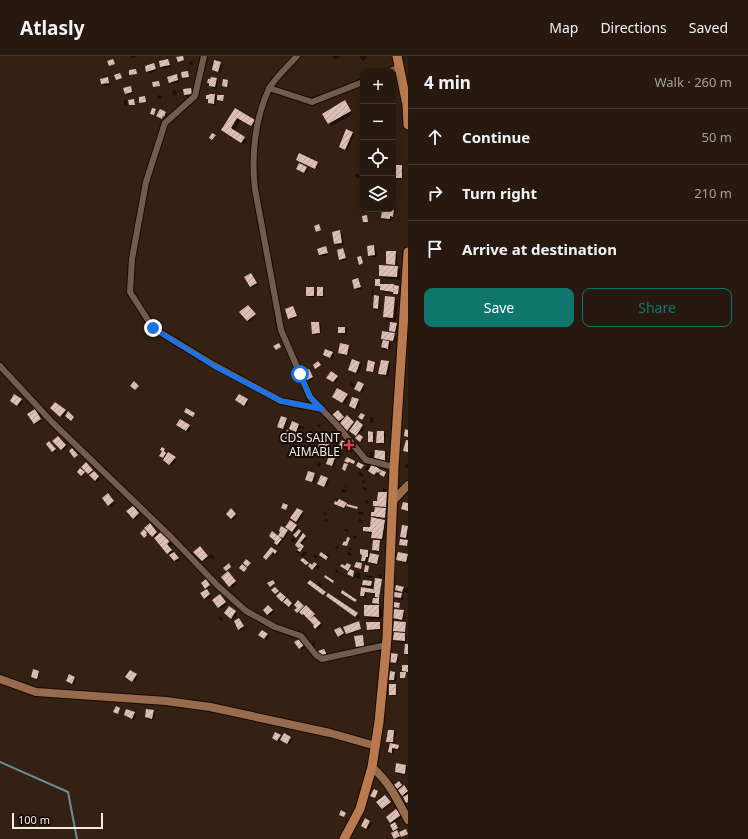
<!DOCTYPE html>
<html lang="en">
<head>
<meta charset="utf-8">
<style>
	body { margin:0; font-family:"Noto Sans",sans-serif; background:#33261d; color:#f1f3f6 }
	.controls { position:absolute; right:12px; top:12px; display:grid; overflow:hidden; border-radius:8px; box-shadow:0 2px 10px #0003 }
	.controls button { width:36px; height:36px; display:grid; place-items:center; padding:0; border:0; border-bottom:1px solid #43382f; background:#27190f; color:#f1f3f6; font:20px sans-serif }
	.scale { position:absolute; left:12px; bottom:10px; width:91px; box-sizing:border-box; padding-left:4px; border:2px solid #f7eae1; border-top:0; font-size:11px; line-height:14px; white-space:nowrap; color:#f7eae1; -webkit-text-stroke:3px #150d07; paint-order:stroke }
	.stop { position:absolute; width:12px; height:12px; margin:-9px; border:3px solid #1a73e8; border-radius:50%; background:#fff }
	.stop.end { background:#1a73e8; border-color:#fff; box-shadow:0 1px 4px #0008 }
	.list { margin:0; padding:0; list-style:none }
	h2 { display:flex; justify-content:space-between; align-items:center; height:52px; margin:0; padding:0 16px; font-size:17px }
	h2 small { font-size:13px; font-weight:400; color:#a4a09e }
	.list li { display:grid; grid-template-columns:26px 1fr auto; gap:12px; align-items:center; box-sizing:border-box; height:56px; padding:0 16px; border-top:1px solid #43382f }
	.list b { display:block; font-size:15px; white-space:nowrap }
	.list em { font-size:13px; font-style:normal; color:#a4a09e }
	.actions { display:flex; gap:8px; padding:12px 16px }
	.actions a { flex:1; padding:9px 0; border:1px solid #0f766e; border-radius:8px; text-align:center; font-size:14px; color:#0f766e }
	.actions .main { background:#0f766e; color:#fff }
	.icon { flex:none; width:22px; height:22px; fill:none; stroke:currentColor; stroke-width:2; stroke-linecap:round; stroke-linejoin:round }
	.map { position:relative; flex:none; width:408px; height:783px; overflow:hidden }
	header { display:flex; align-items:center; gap:24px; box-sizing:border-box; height:56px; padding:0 20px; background:#27190f; border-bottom:1px solid #43382f }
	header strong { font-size:19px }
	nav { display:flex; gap:22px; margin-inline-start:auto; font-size:14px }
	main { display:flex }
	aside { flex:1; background:#27190f }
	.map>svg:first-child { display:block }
	.shadow { fill:#0007 }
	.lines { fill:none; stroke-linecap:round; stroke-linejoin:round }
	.stream { stroke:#678e95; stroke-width:2 }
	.building { fill:url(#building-hatch) }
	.street-casing { stroke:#1b0a01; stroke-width:8 }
	.secondary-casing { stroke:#1b0a01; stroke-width:10 }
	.primary-casing { stroke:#1b0a01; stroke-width:11 }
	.street { stroke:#735c4f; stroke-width:6 }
	.secondary { stroke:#966b4e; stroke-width:8 }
	.primary { stroke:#b87a4e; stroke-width:9 }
	.route { stroke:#1a73e8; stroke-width:5 }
	.health-dot { fill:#e0444e; stroke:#150d07; stroke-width:1.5 }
	.labels { text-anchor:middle; stroke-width:4; stroke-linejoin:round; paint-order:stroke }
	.poi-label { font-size:12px; fill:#f7eae1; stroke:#150d07; text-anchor:end }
</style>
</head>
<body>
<header>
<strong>Atlasly</strong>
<nav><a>Map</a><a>Directions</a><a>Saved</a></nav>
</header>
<main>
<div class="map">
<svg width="408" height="783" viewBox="0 0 408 783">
	<defs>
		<pattern id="building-hatch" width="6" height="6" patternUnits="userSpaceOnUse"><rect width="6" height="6" fill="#debfb8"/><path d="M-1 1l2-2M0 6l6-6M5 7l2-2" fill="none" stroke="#b9a19b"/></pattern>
	</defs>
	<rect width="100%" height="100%" fill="#342114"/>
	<path class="shadow" d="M130,0H136V1L131,2Z
		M332,0H340V1L335,4Z
		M359,0H366L367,2L363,5Z
		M168,4L171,11L163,13L160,6Z
		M189,5L193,6V9L189,8Z
		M212,5L223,9L220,17L213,13L214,9L211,8Z
		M154,8L157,15L149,17L147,15Z
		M188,16L189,18L190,22L184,23L183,22Z
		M176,19L179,26L172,28L170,26Z
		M107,22L110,29L104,30L101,23Z
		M216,23L218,25L217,33L212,32L208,26Z
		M130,31L133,38L127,39L126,37Z
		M184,33H191L193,35L194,40L187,41L185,39Z
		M176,34L177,38L173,39L172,35Z
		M158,39L162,40L161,43L158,42Z
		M215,39L218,42L223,40V45L218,44L216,42V49L211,48L207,43Z
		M124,44L127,45V49H124Z
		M345,46L353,58L332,70L329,67Z
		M235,53L257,68L254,72L241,64L234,75L247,85L244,89L222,74Z
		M165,56L167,58L166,62L165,61L164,64L159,62Z
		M352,77L354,79L347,95L342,93L340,91Z
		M297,104L317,107L319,109L316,114Z
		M402,110L403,112V123L396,124L394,122Z
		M306,112L308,114L306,118L299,114Z
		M355,118H359L360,122H356Z
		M383,153H394L395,155L394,162H392L391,165L383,163L382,162Z
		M340,175L342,177L344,188L337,190L335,188Z
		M374,190L376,192L377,201H371L369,199Z
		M326,191L329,198L322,201L319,194Z
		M343,193L344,195L347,204L342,205L340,204L338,194Z
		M395,196L397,198V211L400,214V224L383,222L380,219L390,211L387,208Z
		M253,220L258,229L252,232L251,230Z
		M358,223L362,233L357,234L355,232Z
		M380,224V229L399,231V238L383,236L381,234V230H376Z
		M313,232L315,234V241H309L307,239Z
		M322,232L324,234V241H320L318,240Z
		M372,234L374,235L373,239H371Z
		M379,241L380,242V254H375L374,252Z
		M395,242L398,245L396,265L387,264L384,261Z
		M248,250L257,260L249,266L241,256Z
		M293,251L298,261L291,264L289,262Z
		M319,267L321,269V278L315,279L313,277Z
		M396,268L398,270L397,277L392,276L396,280L395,286L388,285L391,288L390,294L384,293L382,291L384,284L382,282L394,278L390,274Z
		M345,272L347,274V279L341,278L339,276Z
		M348,290L350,292L349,300L341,299L340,297Z
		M332,297L334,299L332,303L324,299Z
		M353,304L362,308L358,318L350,314Z
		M389,306L390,308L388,321L381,319L379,317Z
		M374,307L376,309L374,317L369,316L367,314Z
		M309,314L314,323L309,325L308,324Z
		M337,321L339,322L336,327L330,324Z
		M351,326L356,330L363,329L365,330L362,337L357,335L355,333L356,332L350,329Z
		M347,338L349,340L344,348L335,343Z
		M21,344L23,346L19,351L11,345Z
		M236,344H247L249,346L246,351Z
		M358,344L360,346L357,354L350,350Z
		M53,354L65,355L74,362L72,364L65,359L62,362Z
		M36,356L42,365L36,369L34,367Z
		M338,356L345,363L347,361L355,368L357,366L365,371L359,379L363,383L361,385L357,382L358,381L342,370L334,359Z
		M370,361L374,362L373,367L370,366Z
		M286,363L288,365L285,374L280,372L278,370Z
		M292,366L304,371V373L300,372L298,377L290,373Z
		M320,368L321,370L319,372L317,369Z
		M177,369L189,370L191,372L188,377Z
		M378,376H384L386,378L385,388H379L377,386Z
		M372,377L374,378V387H371L369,385Z
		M296,379L301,382L300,383L297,382L294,388L286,383Z
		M58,381L67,391L63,395L54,385Z
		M49,386L57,395L55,397L47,388Z
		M162,392L165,394L164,396L167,399L177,404L172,410L166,406L165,403L161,399L163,395Z
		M370,396H374L373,401L370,400Z
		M385,396L387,398L386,406L377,405Z
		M334,402L336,404L334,411L327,407Z
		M318,406L321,407L320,411L317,410Z
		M86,408L100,423L97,426L83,411Z
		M405,408H408V412L405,411Z
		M368,409L371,412L386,417L385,421L379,417L376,420L367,415L365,413Z
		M360,416L364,419L363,421L358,418Z
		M315,418L316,420L314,427L306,424Z
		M327,423L329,425L326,432L319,428Z
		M363,424L365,425L364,428L362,427Z
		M343,429L347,430V432L343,430Z
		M363,431L367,432L366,435L362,433Z
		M383,432L386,433V435H383Z
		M342,433L346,434V437L342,436Z
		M379,437H387L389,439L386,463L379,462V465H385L386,467L384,484H378L381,487L380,496H375L373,494L376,485L372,482L373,477H365L364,475L371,472L373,462L372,460L375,457L376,452L374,449L378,446Z
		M108,438L115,447L111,451L103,442Z
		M334,441L346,448L357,452V453L346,449L345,452L336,448L341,449L338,445L334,442Z
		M366,444L369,445L368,448L365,447Z
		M133,451L140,460L135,464L127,456Z
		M231,454L237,460L233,464L227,458Z
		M359,455L363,456V459L358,458Z
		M302,456L304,458L298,467L291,462Z
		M325,456L327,458L326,460L323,458Z
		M326,462L328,464L326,466L324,464Z
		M359,462L362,464V466L364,467L359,466Z
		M150,469L159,479H165L172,489L169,491L180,504L177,506L146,472Z
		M296,469L298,471L294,477L288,473Z
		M408,471V483H405L408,486V491L402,490L400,489L405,485L401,481Z
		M345,473L349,474L348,476L344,474Z
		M287,475L289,477L279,490L277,488L278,481L281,476Z
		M303,479L307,482L302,489L304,491L299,498L296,496L300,492L296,489Z
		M354,479L357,481L356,483L353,482Z
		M293,481L296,484L293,486L291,484Z
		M337,489L339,490L337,494L335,492Z
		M200,491L208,501L212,498L215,502L212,503L210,501L204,506L195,496Z
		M350,492L353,494V495L349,494Z
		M305,495L307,497L303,501L301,499Z
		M368,495L369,498L378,500L380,501L379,509L371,508L369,506L370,503L367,502V507L362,505L363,500L361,498Z
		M268,496H276L278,498L277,499L275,497L273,500Z
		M348,496L352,498L351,500L347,498Z
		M327,497L329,499L327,504L320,499L326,501Z
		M399,497L408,500V507L399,505L397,504Z
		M315,498L318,501L316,503L313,501Z
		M303,503L310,509L312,510L315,507L320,511L318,513L316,511L313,513L302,504Z
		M342,510L346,511L350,510L349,514L354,517L353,518L355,520L356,516L361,518L360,523L349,519L350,515Z
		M336,513L340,517L341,516L350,522L339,516V517L335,516Z
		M228,516L237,527L232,532L222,521Z
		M365,519L372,520L373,522L365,521Z
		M379,519H382V522L379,521Z
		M381,524L379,548L373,547L376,543V538L367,537L366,542L361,539L368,533L363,529L371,526L373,527L372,534L375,536Z
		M206,525L211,531L207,534L212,540L206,544L201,538L207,534L202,528Z
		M318,526L322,529L321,531L317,527Z
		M311,528L328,539L329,538L360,561L359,563Z
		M403,531L406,534L407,531H408V538L404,535V537L400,536L403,539V544L396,543L394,541L399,537L396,534Z
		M280,537L293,549L291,552L277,540Z
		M222,541L227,548L221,553L219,551Z
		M298,546L305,552L306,551L316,560L314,561L316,569L306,559L304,560L301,556L299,558L296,554L298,552Z
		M268,550L274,556L270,560L264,554Z
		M379,550L382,553V563H368L365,560Z
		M229,551L237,558L233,564L227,559Z
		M403,555L405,557L404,567L407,569L406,577L405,578L407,580L406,587L396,586L394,584V566H398L394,562Z
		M220,560L223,563L221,565L218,562Z
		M240,565L245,572L241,575L239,573Z
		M359,566L362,574L348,579L347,577Z
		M379,567L381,568V575H370L368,573Z
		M321,568L322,570L317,574L316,573Z
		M340,572L345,579L340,582L338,580Z
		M267,578L269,580L267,584L261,580Z
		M362,580L364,582L365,591L358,592L357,590Z
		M314,585L316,588L314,590L312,586Z
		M301,586L305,591L302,594L300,592Z
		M397,599L399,601L398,608L393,607L391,605Z
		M130,615L138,621L134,627L128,623Z
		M38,616L40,617L38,624L32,621Z
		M395,617L397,618L396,625H392L390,623Z
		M75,622L76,623L74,629L67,625Z
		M395,629L397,631V640H392L390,639Z
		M153,655L155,657L154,664L148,663L146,661Z
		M134,657L136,659L134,664L125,659Z
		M394,675L396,677L394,689L400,692L399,694L394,693L393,698L389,696L391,687L387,685Z
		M280,680L282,682H290L292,684L289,689L281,683L279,686L275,683Z
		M406,710L408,712L407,719L397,718L396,716Z
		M399,727L403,731L404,730L408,734V747L405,741L395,730Z
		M387,742L392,748L384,754L383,753Z
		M398,756L402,761L394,767L398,773L395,774L401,782L396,783L395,776L393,774V768L391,766Z
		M366,763L372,767L368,774L364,772Z"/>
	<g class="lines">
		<path class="stream" d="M0,706L68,736L77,783"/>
	</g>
	<path class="building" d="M183,0L184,4L178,6L176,1Z
		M113,3L115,8L109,10L107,5Z
		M168,3L170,9L160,11L159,5Z
		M214,4L221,6L218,16L212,14Z
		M154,7L156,13L146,16L145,10Z
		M136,13L137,18L129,19V14Z
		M188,15L189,21L182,22L181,16Z
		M120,17L122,22L116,24L114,19Z
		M177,18L178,24L169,27L167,21Z
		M108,21L109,27L101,28L100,23Z
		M211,21L217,22L215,31L209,30V27H207L208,23H210Z
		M223,23L228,24L227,31L222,30Z
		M159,25L160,30L153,31L152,26Z
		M131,30L132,36L125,38L123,32Z
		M191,32L192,38L184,39L183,33Z
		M209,38H215L214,48L208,47V43H206V39H209Z
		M217,39H224L223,45L217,44Z
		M145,40L146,46L139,47V41Z
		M134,43L135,49H129L128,44Z
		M345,44L351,55L328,68L322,58Z
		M152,52L156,53L154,59L150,58Z
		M235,52L255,64L251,70L237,62L231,72L245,81L241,87L221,74Z
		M160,53L166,56L164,61L163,60L162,63L156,60Z
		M346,73L353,76L345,94L339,91Z
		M212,77L216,79L212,84L209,82Z
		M299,97L318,106L315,113L296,104Z
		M299,107L307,111L304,117L296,113Z
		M393,109H402V122H393Z
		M382,153H394L393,161L390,160V163L381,162Z
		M367,159L368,166H363L362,160Z
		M319,168L321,174L316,176L314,170Z
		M340,174L342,187L334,188L332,176Z
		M374,189L375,199L368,200L367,190Z
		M326,190L328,197L319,199L317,193Z
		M343,192L346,202L339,204L337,194Z
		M386,195H396L395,209L386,208Z
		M361,200L363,207L359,209L357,201Z
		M379,209L398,210L397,221L379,220Z
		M251,217L257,227L250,231L244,221Z
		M358,222L361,231L354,233L352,224Z
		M375,223H380V228H394L393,236L380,234V230H375Z
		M394,229L399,230L398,238H393Z
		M306,231H314V240H306Z
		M317,231H323V240H317Z
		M374,239L379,240L378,253L373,252Z
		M385,240L395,241L393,262L383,261Z
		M248,249L256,258L247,265L239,256Z
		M293,250L297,260L288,263L285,253Z
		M311,266H319L320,277L312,278Z
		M390,266L397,267L395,276L389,275Z
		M338,271H345V277H338Z
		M382,275L395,277L393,285L381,283Z
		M383,284L389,285L388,293L381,291Z
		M279,287L281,291L276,294L273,290Z
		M340,287L349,289L347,299L338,297Z
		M325,293L333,296L330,302L323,299Z
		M352,303L360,306L356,317L348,314Z
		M368,304L375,306L373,316L366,315Z
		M381,304L389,305L386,319L378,318Z
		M318,305L321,309L315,313L313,309Z
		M309,313L313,321L307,324L303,316Z
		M331,315L338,320L333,326L326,322Z
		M134,325L139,330L135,334L130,330Z
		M358,325L364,328L360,336L354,333Z
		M337,332L348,338L342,347L332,341Z
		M14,338L22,343L17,350L10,345Z
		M239,338L248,343L244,350L235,344Z
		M352,341L359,343L355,353L349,350Z
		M55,346L66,354L60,361L50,352Z
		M186,352L195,357L193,361L184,356Z
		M35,353L41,363L34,368L27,358Z
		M338,354L344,361L338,366L332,359Z
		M68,355L74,361L71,365L65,360Z
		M361,357L365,359L362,364L358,361Z
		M347,359L354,366L347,375L339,368Z
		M281,360L287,362L283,373L277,371Z
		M180,363L190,369L186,375L176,369Z
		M357,364L363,369L356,380L349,375Z
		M292,365L299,368L296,376L289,373Z
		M405,373L408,374V381L404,380Z
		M287,374L297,379L292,387L285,383L287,379L285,378Z
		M368,375L373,376V386H368Z
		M377,375H384V387H376Z
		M359,378L363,381L360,386L355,382Z
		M58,380L66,389L61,394L52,385Z
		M342,384L345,386L342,393L338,391Z
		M406,384H408V396L403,395Z
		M49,385L56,393L52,396L46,388Z
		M319,387L329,388L328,391H325V393L318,391Z
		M162,391L165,393L164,395L166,397L163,402L159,400L162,395L160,394Z
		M72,392L78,399L74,402L69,395Z
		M337,393L340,394L338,401L334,400Z
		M375,394L385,395V405L374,404Z
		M168,396L176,401L169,409L163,404Z
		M329,399L335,402L332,410L326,408Z
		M347,401L355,405L354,408L349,406L348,407L344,405Z
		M86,406L93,414L88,418L81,411Z
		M358,406L364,409L361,413L356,410Z
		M344,407L348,408L345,415L342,413Z
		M372,408L381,414L378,417L377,416L374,419L368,415Z
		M80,412L85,416L81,420L77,416Z
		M381,414L386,416L384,421L379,418Z
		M94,415L99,420L95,425L89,419Z
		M308,415L315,417L312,426L305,424Z
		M321,419L328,422L324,431L317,428Z
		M378,436H387L386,451L373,450V445H377Z
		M108,437L114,445L108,450L102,442Z
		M339,443L347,447L345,450L337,446Z
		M335,445L345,450L344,452L334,448Z
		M403,446L408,447V455L401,453Z
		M283,447L288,449L286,454L281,452Z
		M347,448L358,451L357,453L346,450Z
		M133,450L139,457L133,463L126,455Z
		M375,451L386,452L385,462L371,460V456H374Z
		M231,452L236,458L231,463L226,458Z
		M297,452L303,455L296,466L290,462Z
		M371,461L385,464L382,483L371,482L372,476L363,475V471H370Z
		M290,464L297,469L292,476L285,471Z
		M150,467L157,476L152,481L144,472Z
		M402,469L408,470L406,482L400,481Z
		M281,470L288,474L283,482L278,480L280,476L279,475Z
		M144,473L147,477L146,478L147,479L144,482L140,477Z
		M299,473L301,475L296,482L293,479Z
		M162,475L170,485L167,488L172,494L167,498L154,482Z
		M272,475L282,483L277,489L274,487L275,485L269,480Z
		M303,477L306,480L300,487L304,490L300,496L297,494L301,490L298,492L295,489Z
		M347,481L350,482L347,490L342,489L344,485L346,486Z
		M400,483L408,484L407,490L399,489Z
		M373,484H380L379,495L372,494Z
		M200,490L208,500L202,505L193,496Z
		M271,491L277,495L275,498L273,496L266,504L263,501Z
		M360,493L368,494V501H366L365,505H361L362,499L360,498Z
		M174,496L179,502L174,505L169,499Z
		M321,496L328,501L326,504L319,499Z
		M398,496L408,498L406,506L396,504Z
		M370,497L379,499L377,508L368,506Z
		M303,502L309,507L306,509L300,504Z
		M246,503L251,507L247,511L243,507Z
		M314,506L317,508L312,514L308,510L310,507L312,509Z
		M356,506L362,507L361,513L354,511Z
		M229,507L231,511L226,515L223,512Z
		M347,507L351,509L348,515L340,510L342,508L345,510Z
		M242,508L247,512L244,516L239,512Z
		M365,509L369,510L368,516H364Z
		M350,513L354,515L353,521L347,518Z
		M228,515L236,525L229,531L221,521Z
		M325,519L334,525L333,527L324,521Z
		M375,522L382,523L379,542L375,541V537H373Z
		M206,523L210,529L205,533L201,527Z
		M273,524L275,527L270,531L267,527Z
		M310,524L326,536L323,539L307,527Z
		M363,524L372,525L371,530L362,529Z
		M396,529L404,531L402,536L395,534Z
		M275,531L279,535L275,538L271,534Z
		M361,531L373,533V537L365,536L364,540H360Z
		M207,533L210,538L204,543L200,537Z
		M342,534L357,544L355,546L341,537Z
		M280,536L286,541L282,546L276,540Z
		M394,536L402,537L401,542L393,541Z
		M328,537L358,557L355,561L326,540Z
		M220,538L226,546L218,552L212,544Z
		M287,542L292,547L289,551L283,546Z
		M373,542H379V548L372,547Z
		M298,544L304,550L297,557L294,554L297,552L294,549Z
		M394,546L400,547L399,552L393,551Z
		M268,549L273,554L267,559L263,554Z
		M306,549L315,558L309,564L303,558L302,559L299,556Z
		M364,549H379V561L364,560Z
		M229,550L236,555L231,563L224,557Z
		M394,553L404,554L402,564L393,562Z
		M314,560L321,567L315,573L313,570L314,569L309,564Z
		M239,562L244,570L238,574L234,565Z
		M359,565L361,573L346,578L343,571Z
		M394,565L406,566L405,576L393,575Z
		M366,566H380V573L367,574Z
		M340,571L344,577L338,581L334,574Z
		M262,574L268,578L264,583L258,579Z
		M394,576L405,577V585L393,584Z
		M363,579L364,590L356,591L354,580Z
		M299,583L304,589L299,593L294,586Z
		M405,588H408V598H404Z
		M324,593L327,599L320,601L318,595Z
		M391,597L398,598L396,607L390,606Z
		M402,609H408V616L402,615Z
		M33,613L39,615L37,623L31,621Z
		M130,614L137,618L132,626L125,621Z
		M390,615L395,616L394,624H389Z
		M400,616H406L405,622H400Z
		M69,618L75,621L72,628L66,625Z
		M389,628H396V639H389Z
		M116,650L120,652L118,658L113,656Z
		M126,653L135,656L132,663L124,659Z
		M146,653L154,654L152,663L145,661Z
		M388,674H394L393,686H386Z
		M275,676L281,679L277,685L272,682Z
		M284,677L291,681L287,688L280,684Z
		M390,687L399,689L398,693L392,692V697L388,696Z
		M396,707L406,709L405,718L395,716Z
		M399,725L402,729L397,733L394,729Z
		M404,729L408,735L402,740L398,734Z
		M374,733L378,735L375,742L370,740Z
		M408,738V746L406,747L403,741Z
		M385,739L391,746L382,753L376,746Z
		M396,753L401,759L390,767L386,761Z
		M341,754L346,757L344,761L339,759Z
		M365,762L370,765L366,773L361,770Z
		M395,766L398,772L393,775L390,769Z
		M406,773L408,778L401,781L399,776Z
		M397,774L400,780L394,783L391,777Z"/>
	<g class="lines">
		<g class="street-casing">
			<path id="street" d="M204,0L195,40L165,67L146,126L132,203L130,236L153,272L214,309L281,345L322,353
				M297,0C290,8 273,24 269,33C255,62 251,101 255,133L281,274L310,341L336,368L366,404L394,411
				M390,15L399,11
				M269,32L312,46L363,26
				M0,310L52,366L172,482L218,530L246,555L275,571L301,580L316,599L322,603L386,589"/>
		</g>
		<g class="secondary-casing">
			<path id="secondary" d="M393,445L408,429
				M0,623L36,636L166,645L210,651L330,677L376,690
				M372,711C390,727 397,743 408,764"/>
		</g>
		<g class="primary-casing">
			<path id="primary" d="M397,0L407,49L408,69
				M344,783L360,753L372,711L379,666L387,582L394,411L408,196"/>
		</g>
		<use href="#street" class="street"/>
		<use href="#secondary" class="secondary"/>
		<use href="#primary" class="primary"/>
	</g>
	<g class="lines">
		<path class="route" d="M153,272L214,310L281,345L322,353L310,341L300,318"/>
	</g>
	<path class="health-dot" d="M347 383h4v4h4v4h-4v4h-4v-4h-4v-4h4z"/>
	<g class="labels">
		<g class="poi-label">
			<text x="340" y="386">CDS SAINT<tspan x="340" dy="14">AIMABLE</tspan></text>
		</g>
	</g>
</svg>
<div class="controls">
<button>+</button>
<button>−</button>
<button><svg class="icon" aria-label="locate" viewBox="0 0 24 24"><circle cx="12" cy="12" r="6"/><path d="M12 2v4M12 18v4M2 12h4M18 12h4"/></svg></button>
<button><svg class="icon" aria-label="layers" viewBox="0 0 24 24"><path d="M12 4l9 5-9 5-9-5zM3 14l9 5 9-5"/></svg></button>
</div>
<div class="scale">100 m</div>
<div class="stop" style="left:300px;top:318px"></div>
<div class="stop end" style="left:153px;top:272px"></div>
</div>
<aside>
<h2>4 min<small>Walk · 260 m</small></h2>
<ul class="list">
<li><svg class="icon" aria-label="ahead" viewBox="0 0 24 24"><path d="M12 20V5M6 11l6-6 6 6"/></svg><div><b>Continue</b></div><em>50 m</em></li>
<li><svg class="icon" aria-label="right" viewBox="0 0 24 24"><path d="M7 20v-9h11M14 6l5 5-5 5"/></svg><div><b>Turn right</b></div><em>210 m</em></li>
<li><svg class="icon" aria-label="arrive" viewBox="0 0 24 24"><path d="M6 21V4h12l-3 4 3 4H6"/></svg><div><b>Arrive at destination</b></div></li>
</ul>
<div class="actions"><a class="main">Save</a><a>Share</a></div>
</aside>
</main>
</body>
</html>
